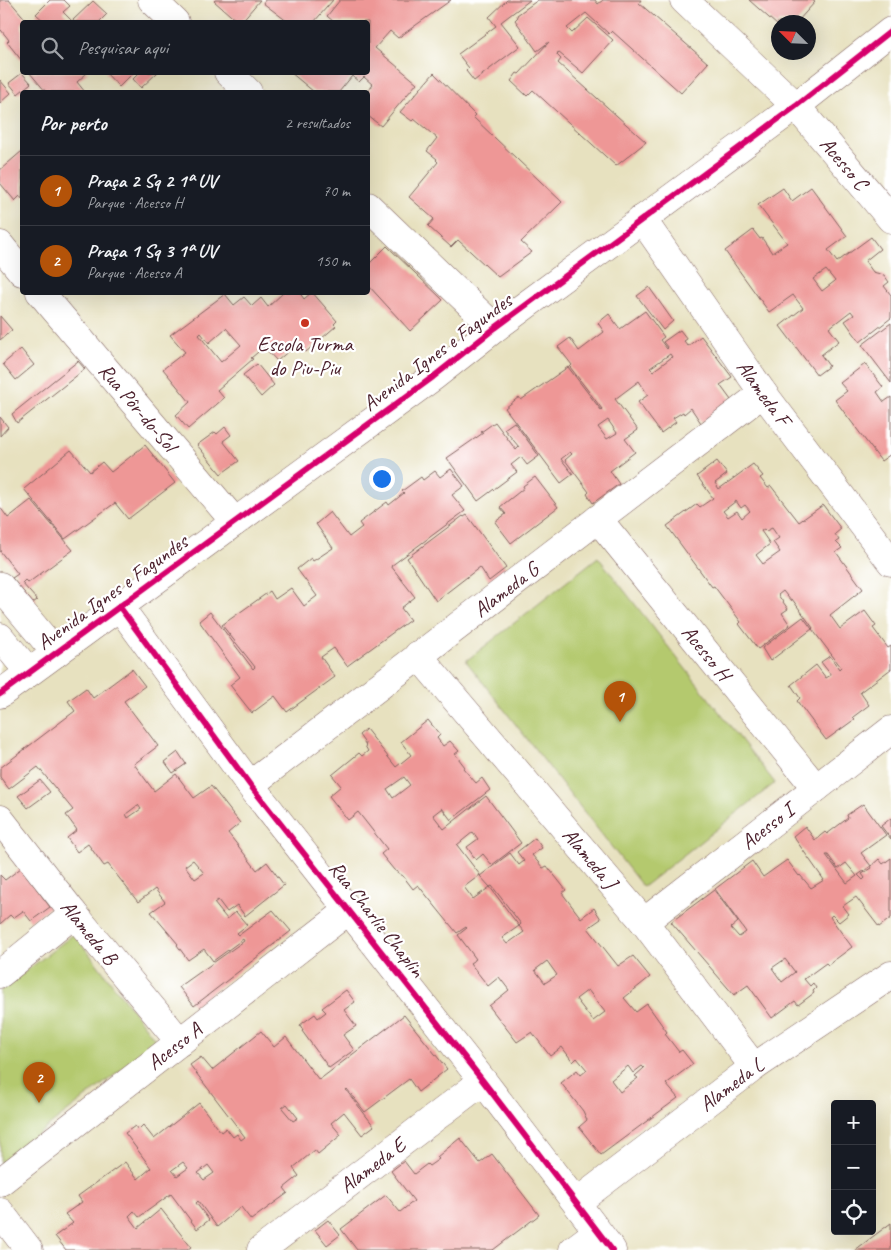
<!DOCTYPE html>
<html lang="pt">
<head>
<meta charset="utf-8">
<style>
	body { margin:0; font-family:Caveat,sans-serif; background:#20242c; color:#f1f3f6 }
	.controls { position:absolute; right:15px; bottom:15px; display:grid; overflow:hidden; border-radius:5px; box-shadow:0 5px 20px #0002 }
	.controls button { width:45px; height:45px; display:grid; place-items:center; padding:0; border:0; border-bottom:1px solid #363941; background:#171b24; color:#f1f3f6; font:25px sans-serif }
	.compass { position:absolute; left:771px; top:15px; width:45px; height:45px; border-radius:50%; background:#171b24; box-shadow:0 5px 20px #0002; rotate:294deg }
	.you { position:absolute; left:381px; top:478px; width:18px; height:18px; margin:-12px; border:4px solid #fff; border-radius:50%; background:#1a73e8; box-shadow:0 0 0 8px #1a73e833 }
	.badge { display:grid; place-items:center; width:32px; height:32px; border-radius:50%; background:#b45309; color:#fff; font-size:16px; font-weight:700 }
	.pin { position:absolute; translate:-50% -41px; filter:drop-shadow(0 1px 2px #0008) }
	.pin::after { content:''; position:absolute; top:26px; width:18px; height:15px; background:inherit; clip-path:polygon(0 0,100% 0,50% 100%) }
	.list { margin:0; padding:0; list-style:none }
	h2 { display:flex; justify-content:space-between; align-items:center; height:65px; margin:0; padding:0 20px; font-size:21px }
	h2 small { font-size:16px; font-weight:400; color:#9ea1a6 }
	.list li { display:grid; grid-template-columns:32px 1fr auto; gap:15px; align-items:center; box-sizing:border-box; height:70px; padding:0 20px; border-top:1px solid #363941 }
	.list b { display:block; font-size:19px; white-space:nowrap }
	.list p { margin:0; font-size:16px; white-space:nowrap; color:#9ea1a6 }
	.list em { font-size:16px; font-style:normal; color:#9ea1a6 }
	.icon { flex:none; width:28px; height:28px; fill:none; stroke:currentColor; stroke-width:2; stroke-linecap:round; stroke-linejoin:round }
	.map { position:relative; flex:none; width:891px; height:1250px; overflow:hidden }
	.search { position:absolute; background:#171b24; box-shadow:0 5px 20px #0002; left:20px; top:20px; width:350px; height:55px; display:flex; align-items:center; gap:12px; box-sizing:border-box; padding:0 18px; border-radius:5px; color:#9ea1a6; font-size:19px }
	.panel { position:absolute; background:#171b24; box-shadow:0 5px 20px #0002; left:20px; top:90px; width:350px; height:205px; border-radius:5px }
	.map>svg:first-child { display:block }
	.green { fill:#b4c96e; stroke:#7f744c }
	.building { fill:#ee9796; fill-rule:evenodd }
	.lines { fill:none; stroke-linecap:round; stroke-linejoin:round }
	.minor-casing { stroke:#81635f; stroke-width:29 }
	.minor { stroke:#fff; stroke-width:28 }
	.cycleway-casing { stroke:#fff; stroke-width:9 }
	.cycleway { stroke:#d6006c; stroke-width:6 }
	.poi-dot { fill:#c8321e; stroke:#fff; stroke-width:2 }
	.labels { text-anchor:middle; stroke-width:4.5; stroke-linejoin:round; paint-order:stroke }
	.street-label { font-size:21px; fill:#4a1f2b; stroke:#fff }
	.poi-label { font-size:21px; fill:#4a1f2b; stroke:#fff }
</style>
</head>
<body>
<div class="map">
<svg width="891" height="1250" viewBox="0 0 891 1250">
	<rect width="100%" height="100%" fill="#fff"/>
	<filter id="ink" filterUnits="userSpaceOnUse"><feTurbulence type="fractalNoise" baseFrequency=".02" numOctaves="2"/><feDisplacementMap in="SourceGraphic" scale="10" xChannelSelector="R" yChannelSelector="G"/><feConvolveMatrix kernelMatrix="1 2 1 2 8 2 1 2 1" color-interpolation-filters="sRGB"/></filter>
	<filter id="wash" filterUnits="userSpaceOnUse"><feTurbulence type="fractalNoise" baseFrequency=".0096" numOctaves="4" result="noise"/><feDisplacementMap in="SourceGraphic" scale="20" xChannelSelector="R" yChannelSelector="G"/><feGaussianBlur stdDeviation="1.12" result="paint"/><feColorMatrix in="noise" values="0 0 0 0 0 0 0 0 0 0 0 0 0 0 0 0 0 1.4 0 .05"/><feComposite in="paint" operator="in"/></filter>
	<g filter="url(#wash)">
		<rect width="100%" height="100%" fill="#e7e1bf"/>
		<path class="green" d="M598,557L775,783L643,887L466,661Z
			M74,934L157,1042L0,1164V991Z"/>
		<g id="blocks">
			<path class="building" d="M0,0H9L28,22H22V61L7,42L9,40L1,30L0,31Z
				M50,0H64L70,6L63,12L72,21L93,1L107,14L99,22H45L36,14Z
				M215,0H260L241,22H238L214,1Z
				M265,0H333L314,22H288L263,3Z
				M340,0H451L398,38L390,31L375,48L417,83L381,126L368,116V91L373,85L364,77L359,82L352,76L339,92H314L290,72H368V57L369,55L368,53V22H334L327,16Z
				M507,0H530L501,22L520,46L474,81L466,71L469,68L458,54L496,26L489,17Z
				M538,0H595L598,4L603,0H641L639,3L708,63L681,93L612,31L609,34L586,13L567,28L572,33L588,18L613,40L583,73L558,52L557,55L561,59L558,63L646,142L616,166L533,90L527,96L511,81L517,73L519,74L549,42L537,51L515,20L518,17L517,15Z
				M749,0H812L815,2L797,22H778V26Z
				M29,72H88L77,82L85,92H46Z
				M105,72H134L119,87Z
				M140,72H158L141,88L133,79Z
				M22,73L31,83L18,94L9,83Z
				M434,73L475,115L473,117L562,202L521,242L532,252L498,277L458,240L451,247L428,226L434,219L409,197L438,162L436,160L437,159L427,151L437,138L414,119L412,121L400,112Z
				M0,80L11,93L0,103Z
				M22,151V199L20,196L15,201L0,183V170Z
				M811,187L847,236L828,250L837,262L871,237L880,249L865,261L873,272L884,275L889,282L884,286L891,295V318L860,342L845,321L854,315L851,311L829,328L839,341L821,355L829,366L817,375L780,326L803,308L793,295L769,312L725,251L753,230L760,239L762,238L772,253L787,243L758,205L783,188L792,201ZM826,270L835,281L822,291L813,279Z
				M387,246L443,300L410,331L368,285V265Z
				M649,287L673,321L663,330L637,296Z
				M284,292H299L304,299L312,292L337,321L334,324L336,326L306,352L298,343L277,361L264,347L251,358L253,359L217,390L224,398L188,429L176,415L190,402L163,369L185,352L170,335L225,294L234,305L244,297L252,306L261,298L268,307ZM226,328L241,345L221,362L199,335L201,333L209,343Z
				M645,311L664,337L660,340L667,349L668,348L663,342L680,330L687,339L684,341L688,346L701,336L732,377L720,385L731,400L701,423L691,408L684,414L683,412L673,418L676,422L661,433L638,402L648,395L639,381L615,399L638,430L625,439L635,452L610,471L619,484L593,503L587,494L589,492L565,460L572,454L570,452L561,459L573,474L561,483L505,408L519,397L521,400L568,367L601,410L602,409L570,367L572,365L558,347L570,338L579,351L604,332L598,323L609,314L620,329ZM670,354L672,357L653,371L650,368ZM608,420L617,433L607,439L598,427Z
				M0,316L12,330L0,340Z
				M891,323V383L862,345Z
				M21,349L34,365L16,380L3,364Z
				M78,361L85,369L17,423L12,414Z
				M257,364L274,385L261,397L243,375Z
				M865,364L883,387L877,392L884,402L891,397V454L881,461L835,400L847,391L840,383Z
				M0,417L8,427L0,436Z
				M495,422L516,450L519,447L504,429L514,422L539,456L527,465L521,457L511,465L517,472L478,501L447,458L483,433L481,432Z
				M225,427L231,435L223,441L239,461L221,474L197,445L215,432L217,434Z
				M145,445L175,483L128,519L115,503L65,539L24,489L71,450L90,472L102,462L111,472Z
				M717,461L727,474L715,483L719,489L753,464L763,476L760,478L768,488L771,486L799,522L823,505L841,529L835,534L839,540L836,542L842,548L836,552L863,589L830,615L840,629L865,611L876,626L873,628L888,648L891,646V669L860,692L869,705L853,717L855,719L826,740L797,701L800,698L791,685L816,665L826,678L831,675L821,662L830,656L839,669L841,667L812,629L770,661L762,648L803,617L812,629L813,628L792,599L791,601L783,591L778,595L788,609L782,613L790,625L758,649L739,624L741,622L714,586L712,587L667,526L697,504L700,507L713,498L697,476ZM736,501L741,508L745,505L750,511L742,518L737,511L728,517L723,511ZM772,528L779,538L773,542L780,552L763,564L756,555L770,544L761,531L764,529L766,531Z
				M451,469L464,486L452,495L465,511L391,566L415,597L401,608L410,620L347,666L334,648L321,657L335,677L287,712L275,696L252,713L230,685L240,677L199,621L210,612L253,669L255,667L222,625L270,591L275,599L291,588L304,606L317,596L297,569L311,558L313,561L333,548L316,524L330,512L349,537L362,527L359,523L387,502L389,505L404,493L402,491L421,477L423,480L435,471L440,477Z
				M535,477L558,507L511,543L495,522L506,514L500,507L524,488L523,486Z
				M31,500L73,550L28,583L25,580L22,583L37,600L33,603L12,578L18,574L0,551V507L8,518Z
				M467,515L506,568L489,581L480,567L436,601L407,558L463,516L464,517Z
				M132,669L145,686L124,701L158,746L134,764L154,791L176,774L194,798L211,786L240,823L228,833L257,870L267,862L284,885L245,916L237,905L227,912L218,900L214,903L227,919L236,912L247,925L237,933L239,935L273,910L291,931L194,1006L179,987L244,941L243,939L213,961L204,949L188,960L177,945L178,944L151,912L165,902L155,889L138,902L108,864L104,866L88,844L77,852L67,838L77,830L66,815L73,810L38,767L9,789L0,777V768L75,711L68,701L86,688L93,698ZM138,805L141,809L128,818L126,814ZM193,860L204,873L195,879L185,866Z
				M428,720L440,735L437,738L443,746L450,741L459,751L455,754L465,767L463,768L476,783L482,778L490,790L451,820L442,808L433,815L444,829L486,796L521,843L492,865L483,854L476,860L467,847L478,839L473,832L457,845L480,875L464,887L473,899L490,887L519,926L502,938L507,944L524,932L519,926L521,924L492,886L490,887L480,876L510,853L519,865L524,861L517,852L535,838L542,848L532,855L543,868L547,866L566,890L562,893L581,918L594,908L601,919L588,928L618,966L633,956L650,977L624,998L636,1012L647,1004L667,1032L665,1034L679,1052L682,1050L693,1064L666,1084L678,1098L601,1155L579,1127L587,1120L583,1111L561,1083L577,1070L581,1075L587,1070L577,1058L573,1062L562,1047L550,1056L532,1032L517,1042L489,1006L509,990L499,977L488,986L470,963L476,959L458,935L467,928L466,927L457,933L418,885L413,889L403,876L394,870L381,854L387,849L358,812L348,820L329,796L341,786L332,775L359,753L362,756L368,751L365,746L366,745L359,735L366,729L396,767L411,755L401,742ZM404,777L410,785L393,798L387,789ZM547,961L557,975L545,983L535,970ZM588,990L605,1012L593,1021L576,999ZM628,1066L633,1073L642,1066L644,1068L635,1076L638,1078L620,1092L611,1080Z
				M178,752L186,764L173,773L165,762Z
				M40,780L50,792L28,808L18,796Z
				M863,804L886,835L861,853L871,866L858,875L863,880L865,878L862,874L872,868L871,866L879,859L883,864L891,858V918L879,927L856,897L843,906L849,914L839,922L832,915L830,917L852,947L828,965L826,963L804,979L810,986L813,983L816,988L813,991L814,993L798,1005L795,1001L772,1018L748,985L734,995L671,922L714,890L738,922L731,928L739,937L746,932L715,889L752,861L763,877L787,860L799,876L800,875L811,888L824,880L793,836L805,826L815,840L825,832L827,834L848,818L847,815ZM826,855H828L838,869L846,863L857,876L847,883ZM785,959L795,972L782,982L772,968Z
				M891,818V839L881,826Z
				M21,868L50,907L31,921L23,911L13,918L10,915L0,924V875L5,880Z
				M346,990L355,1002L344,1010L356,1026L343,1035L354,1050L329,1068L302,1031L303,1030L300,1025L315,1014L318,1018L326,1012L322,1008Z
				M404,1015L447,1069L418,1092L409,1079L365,1112L347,1089L346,1090L374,1126L362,1135L344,1112L331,1123L341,1135L318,1154L315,1150L293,1168L299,1176L284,1188L288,1193L251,1220L241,1207L217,1227L198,1201L196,1203L209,1220L197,1229L171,1194L139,1217L134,1211L129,1216L138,1228L161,1209L191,1247L187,1250H66L55,1236L73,1223L65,1214L82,1202L78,1196L125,1162L138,1179L151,1168L125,1133L135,1126L138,1130L143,1125L154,1139L199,1103L221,1132L226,1128L233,1137L237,1134L241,1140L245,1137L190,1065L201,1057L212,1070L261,1031L274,1047L286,1037L319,1080ZM287,1104L298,1118L293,1121L282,1108ZM183,1162L188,1168L177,1176L172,1170ZM208,1165L214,1173L204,1180L198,1173Z
				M460,1138L480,1163L492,1154L539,1215L493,1250H357L341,1229L386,1195L400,1212L414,1201L391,1171L404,1161L414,1174L427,1164L429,1166L439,1159L437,1157Z
				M328,1220L340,1235L327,1245L315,1230Z
				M891,1223V1250H855Z"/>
		</g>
	</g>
	<g filter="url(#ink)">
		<use href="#blocks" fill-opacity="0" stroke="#81635f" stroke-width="1"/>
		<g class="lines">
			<g class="minor-casing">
				<g id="minor">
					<path d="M152,0L175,22"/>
					<path id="s1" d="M684,0L796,106L891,219"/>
					<path d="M228,72L248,92"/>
					<path d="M368,206L495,328"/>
					<path id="s2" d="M642,219L763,393L891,562"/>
					<path d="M0,245L22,272"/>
					<path id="s3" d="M40,292L235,522"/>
					<path id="s4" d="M598,519L816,788"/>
					<path d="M0,586L56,653"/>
					<path d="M119,606L250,785L483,1081L612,1250"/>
					<path d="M0,637L29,672"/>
					<path id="s5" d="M418,655L644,922L754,1067"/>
					<path d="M0,694L433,377L495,328L796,106L891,31"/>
					<path id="s6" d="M250,785L763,393"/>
					<path id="s7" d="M0,819L74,914L180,1042"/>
					<path id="s8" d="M644,922L891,730"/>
					<path d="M0,974L74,914"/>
					<path id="s9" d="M0,1182L349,910"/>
					<path id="s10" d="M577,1202L754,1067L891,975"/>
					<path d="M0,1212L29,1250"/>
					<path id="s11" d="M261,1250L483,1081"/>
					<path d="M573,1250L597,1232"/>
				</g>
			</g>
			<use href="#minor" class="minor"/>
			<g class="cycleway-casing">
				<path id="cycleway" d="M119,606L250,785L483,1081L612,1250
					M0,694L433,377L495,328L796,106L891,31"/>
			</g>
			<use href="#cycleway" class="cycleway"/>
		</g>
	</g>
	<circle class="poi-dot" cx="305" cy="323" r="5"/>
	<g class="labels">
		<g class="street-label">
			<text dy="7" stroke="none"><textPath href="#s1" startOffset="229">Acesso C</textPath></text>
			<text transform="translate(437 352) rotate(-37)" y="7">Avenida Ignes e Fagundes</text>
			<text dy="7" stroke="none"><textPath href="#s2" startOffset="212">Alameda F</textPath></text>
			<text dy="7" stroke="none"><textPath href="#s3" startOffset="151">Rua Pôr-do-Sol</textPath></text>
			<text dy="7" stroke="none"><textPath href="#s6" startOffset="322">Alameda G</textPath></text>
			<text transform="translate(112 592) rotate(-36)" y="7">Avenida Ignes e Fagundes</text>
			<text dy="7" stroke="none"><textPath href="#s4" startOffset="172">Acesso H</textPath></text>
			<text dy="7" stroke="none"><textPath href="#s8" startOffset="156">Acesso I</textPath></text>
			<text dy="7" stroke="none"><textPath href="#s5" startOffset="266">Alameda J</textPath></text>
			<text transform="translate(377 919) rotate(52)" y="7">Rua Charlie Chaplin</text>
			<text dy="7" stroke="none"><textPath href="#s7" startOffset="144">Alameda B</textPath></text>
			<text dy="7" stroke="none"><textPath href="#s9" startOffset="221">Acesso A</textPath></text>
			<text dy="7" stroke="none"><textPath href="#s10" startOffset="194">Alameda L</textPath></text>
			<text dy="7" stroke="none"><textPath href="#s11" startOffset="140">Alameda E</textPath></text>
		</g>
		<g class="poi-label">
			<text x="305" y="351">Escola Turma<tspan x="305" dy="24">do Piu-Piu</tspan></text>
		</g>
	</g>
</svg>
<div class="controls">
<button>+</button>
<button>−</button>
<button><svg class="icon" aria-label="locate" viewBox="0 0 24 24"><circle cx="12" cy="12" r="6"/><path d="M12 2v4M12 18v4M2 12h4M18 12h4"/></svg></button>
</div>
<svg class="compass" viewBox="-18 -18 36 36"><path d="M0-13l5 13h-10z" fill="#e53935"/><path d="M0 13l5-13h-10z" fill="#9ea1a6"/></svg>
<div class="you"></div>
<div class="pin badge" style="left:620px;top:722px">1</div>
<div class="pin badge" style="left:39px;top:1103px">2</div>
<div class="search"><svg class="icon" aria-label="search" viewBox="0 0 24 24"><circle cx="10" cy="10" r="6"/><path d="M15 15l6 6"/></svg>Pesquisar aqui</div>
<section class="panel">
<h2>Por perto<small>2 resultados</small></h2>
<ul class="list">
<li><span class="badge">1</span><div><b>Praça 2 Sq 2 1ª UV</b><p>Parque · Acesso H</p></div><em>70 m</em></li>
<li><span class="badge">2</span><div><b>Praça 1 Sq 3 1ª UV</b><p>Parque · Acesso A</p></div><em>150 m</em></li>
</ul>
</section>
</div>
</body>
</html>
